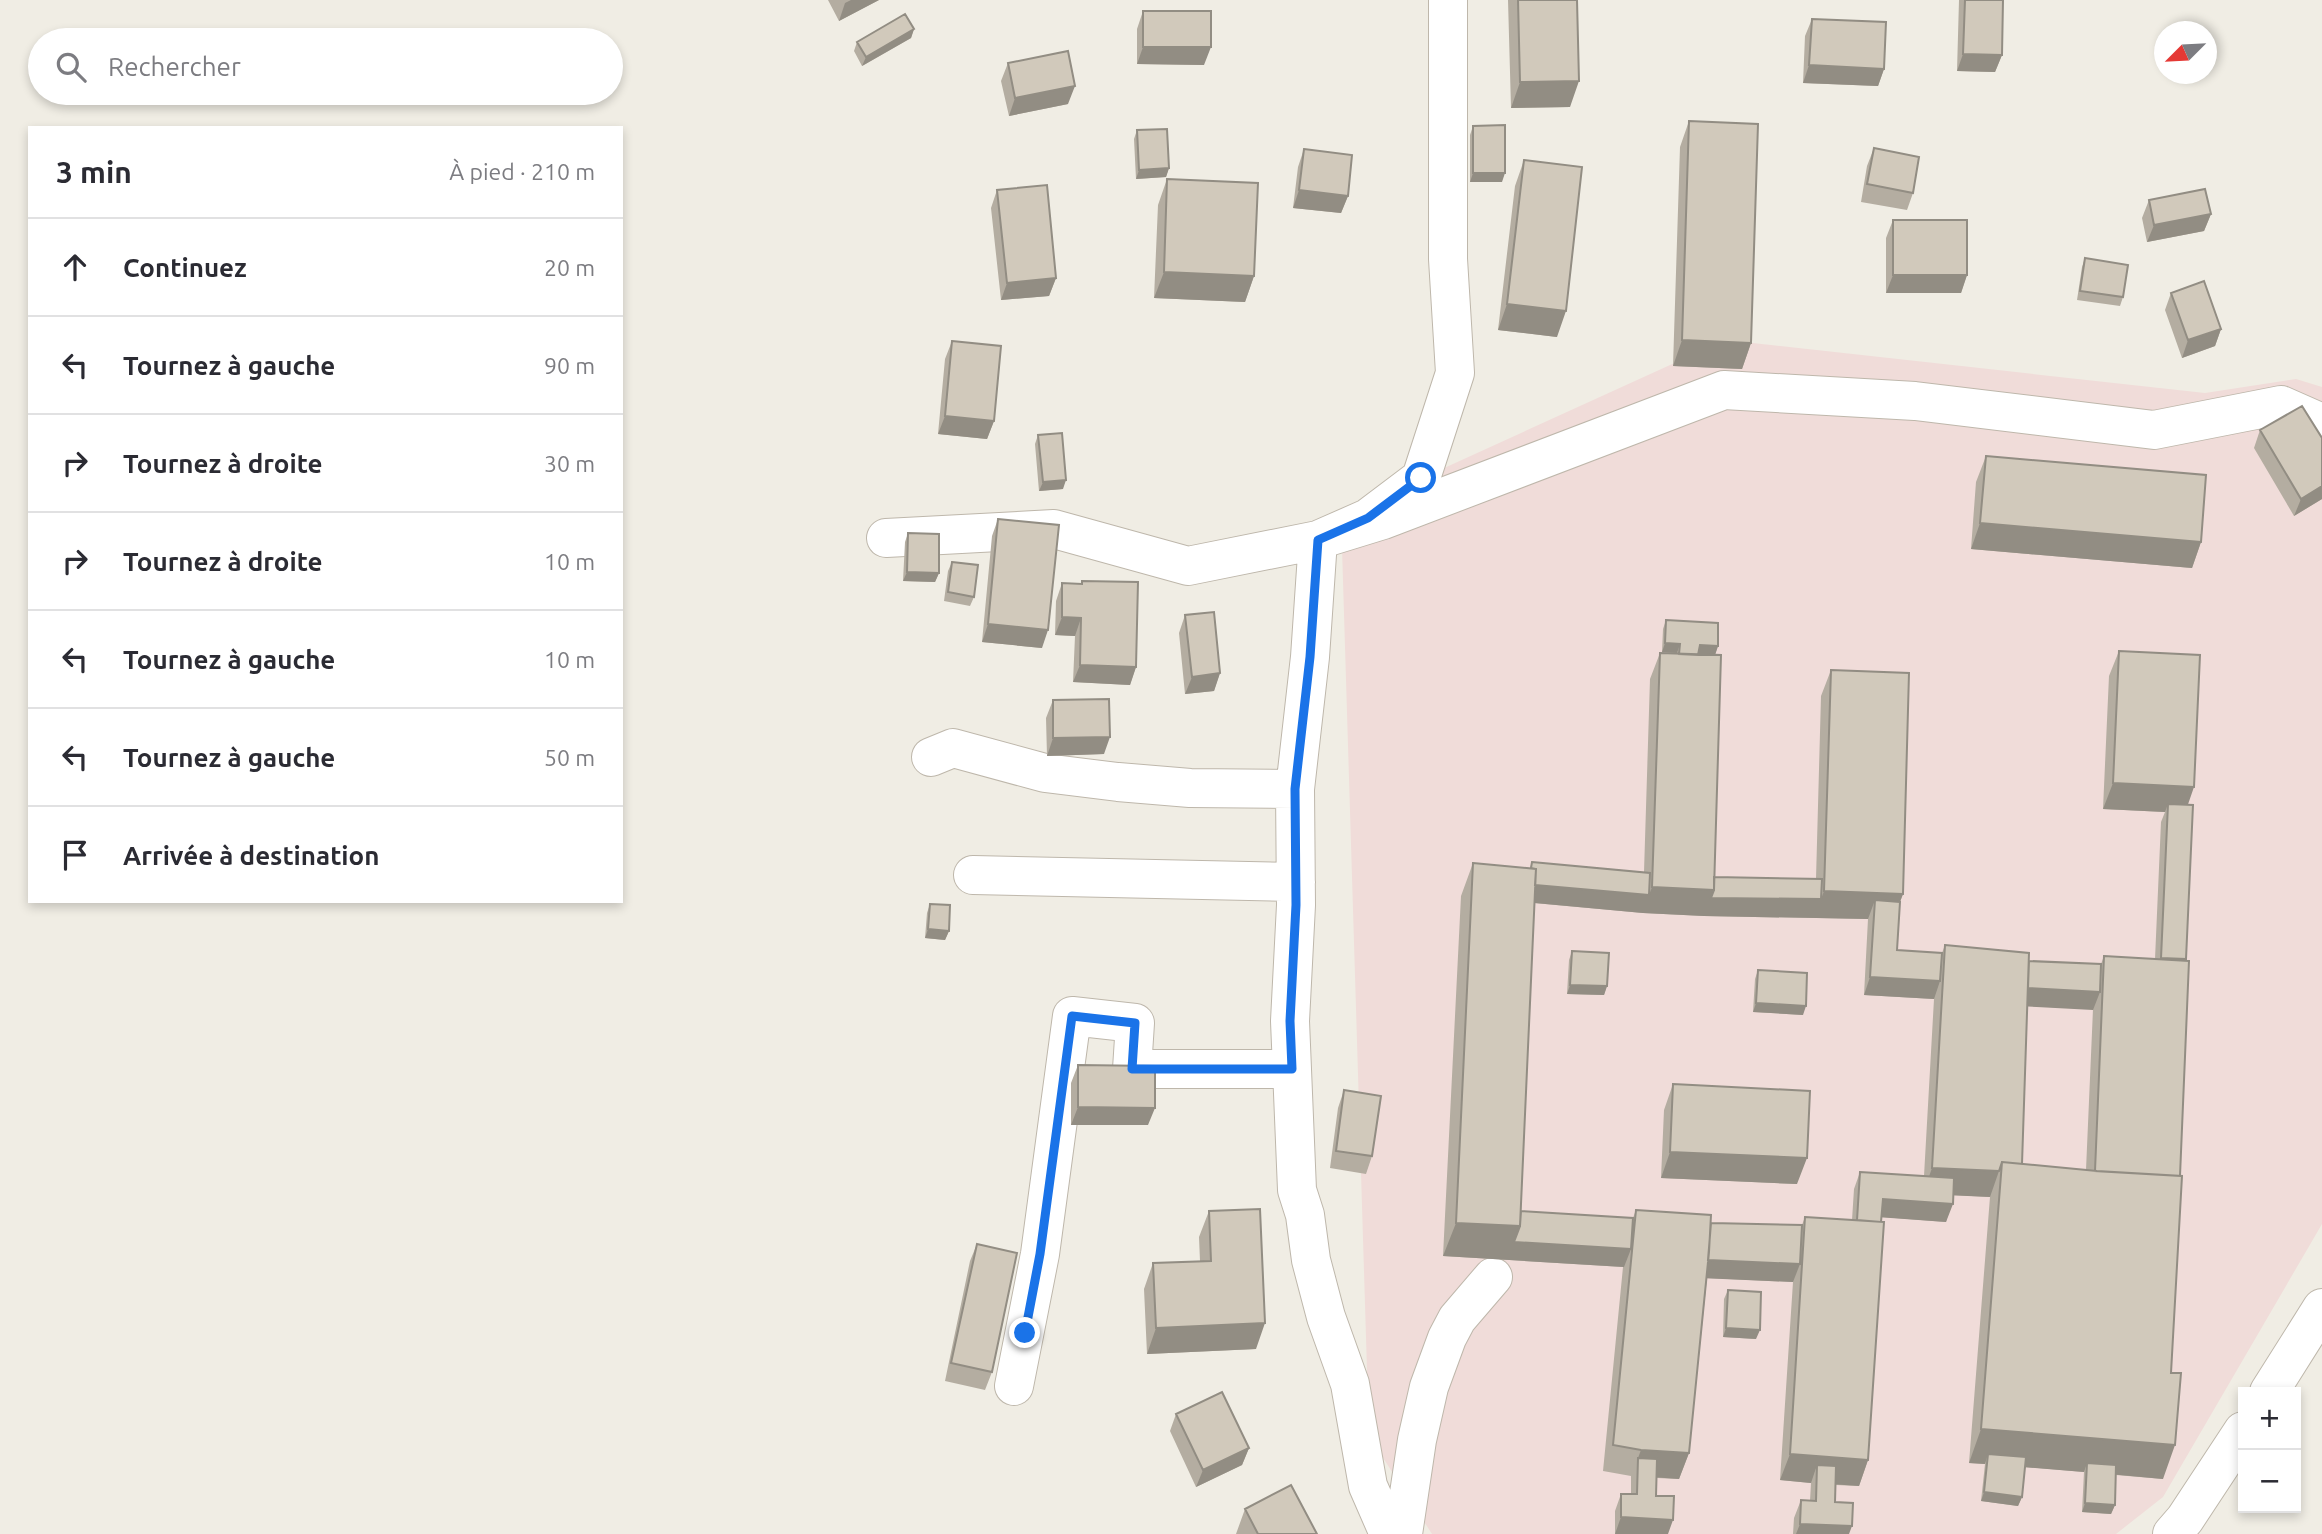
<!DOCTYPE html>
<html lang="fr">
<head>
<meta charset="utf-8">
<style>
	body { margin:0; font-family:Ubuntu,sans-serif; background:#f2f2f3; color:#2b2b33 }
	.controls { position:absolute; right:21px; bottom:21px; display:grid; overflow:hidden; border-radius:0px; box-shadow:0 4px 10px #0003 }
	.controls button { width:63px; height:63px; display:grid; place-items:center; padding:0; border:0; border-bottom:2px solid #e1e1e2; background:#fff; color:#2b2b33; font:35px sans-serif }
	.compass { position:absolute; left:2154px; top:21px; width:63px; height:63px; border-radius:50%; background:#fff; box-shadow:0 4px 10px #0003; rotate:246deg }
	.stop { position:absolute; width:21px; height:21px; margin:-16px; border:5px solid #1a73e8; border-radius:50%; background:#fff }
	.stop.end { background:#1a73e8; border-color:#fff; box-shadow:0 2px 7px #0008 }
	.list { margin:0; padding:0; list-style:none }
	h2 { display:flex; justify-content:space-between; align-items:center; height:91px; margin:0; padding:0 28px; font-size:30px }
	h2 small { font-size:23px; font-weight:400; color:#7c7c81 }
	.list li { display:grid; grid-template-columns:46px 1fr auto; gap:21px; align-items:center; box-sizing:border-box; height:98px; padding:0 28px; border-top:2px solid #e1e1e2 }
	.list b { display:block; font-size:26px; white-space:nowrap }
	.list em { font-size:23px; font-style:normal; color:#7c7c81 }
	.icon { flex:none; width:38px; height:38px; fill:none; stroke:currentColor; stroke-width:2; stroke-linecap:round; stroke-linejoin:round }
	.map { position:relative; flex:none; width:2322px; height:1534px; overflow:hidden }
	.search { position:absolute; background:#fff; box-shadow:0 4px 10px #0003; left:28px; top:28px; width:595px; height:77px; display:flex; align-items:center; gap:18px; box-sizing:border-box; padding:0 24px; border-radius:38px; color:#7c7c81; font-size:26px }
	.panel { position:absolute; background:#fff; box-shadow:0 4px 10px #0003; left:28px; top:126px; width:595px; height:777px; border-radius:0px }
	.map>svg:first-child { display:block }
	.medical { fill:#f0dcd9 }
	.lines { fill:none; stroke-linecap:round; stroke-linejoin:round }
	.minor-casing { stroke:#beb7ab; stroke-width:40 }
	.minor { stroke:#fff; stroke-width:38 }
	.wall { fill:#b4ada1; fill-rule:evenodd }
	.shaded-wall { fill:#928d83 }
	.building { fill:#d1c9bb; stroke:#928d83; stroke-width:2 }
	.route { stroke:#1a73e8; stroke-width:9 }
</style>
</head>
<body>
<div class="map">
<svg width="2322" height="1534" viewBox="0 0 2322 1534">
	<rect width="100%" height="100%" fill="#f0ede4"/>
	<path class="medical" d="M1725,340L2205,393L2296,379L2322,387V1224L2163,1497L2116,1534H1432L1369,1436L1341,515Z"/>
	<g class="lines">
		<g class="minor-casing">
			<path id="minor" d="M886,538L1054,529L1188,566L1318,540L1383,520L1724,390L1915,401L2154,430L2281,405L2322,423
				M931,757L953,748L1045,773L1118,782L1190,788L1295,789
				M973,875L1296,882
				M1014,1386L1040,1254L1072,1016L1135,1023L1132,1069H1292
				M2269,1392L2322,1308
				M1389,1534L1368,1486L1350,1384L1326,1317L1311,1260L1305,1215L1297,1190L1290,1021L1296,905L1295,789L1310,657L1318,540L1368,518L1421,478L1455,373L1448,259V0
				M1403,1534L1417,1440L1429,1387L1447,1338L1457,1319L1493,1277
				M2172,1534L2185,1519L2243,1431"/>
		</g>
		<use href="#minor" class="minor"/>
	</g>
	<path class="wall" d="M828,0H879L839,21Z
		M1508,0H1577L1570,107L1511,108Z
		M1959,0H2003L2002,55L1995,72L1957,71Z
		M1143,11L1204,65L1137,64V29Z
		M1812,19L1884,69L1878,86L1803,83L1805,36Z
		M914,29L911,38L862,66L854,51L857,42Z
		M1008,63L1068,104L1009,116L1001,81Z
		M1689,121L1751,343L1742,369L1673,366L1680,147Z
		M1473,126L1502,182H1470V135Z
		M1137,130L1169,168L1166,177L1136,179L1134,139Z
		M1874,148L1913,193L1907,210L1861,202L1867,166Z
		M1304,149L1348,196L1341,213L1293,208L1298,167Z
		M1524,160L1557,337L1498,330L1515,186Z
		M1167,179L1254,276L1245,302L1154,298L1158,205Z
		M997,190L1056,278L1049,296L1001,300L991,208Z
		M2149,200L2211,214L2204,231L2147,242L2142,218Z
		M1893,220L1967,275L1961,293H1886V238Z
		M2085,258L2123,297L2120,306L2077,300L2082,267Z
		M2171,293L2221,329L2215,346L2182,358L2165,310Z
		M952,341L994,421L987,439L938,434L945,359Z
		M2260,430L2322,438V499L2294,516L2254,448Z
		M1038,435L1063,489L1039,491L1035,444Z
		M1986,456L2201,542L2192,568L1971,549L1976,482Z
		M998,519L1042,648L982,642L992,536Z
		M908,533L939,573L935,582L903,581L905,542Z
		M952,562L974,597L970,606L944,601L948,571Z
		M1082,581L1136,667L1130,685L1073,682L1075,636L1055,635L1056,601L1062,583L1081,584Z
		M1185,615L1220,673L1214,691L1185,694L1179,633Z
		M1666,620L1718,646L1715,655L1698,654L1714,877L1816,879L1821,696L1831,670L1903,894L1900,902L1897,950L1942,953L1945,945L2029,961L2101,964L2104,956L2155,959L2161,822L2165,812L2103,809L2109,676L2119,651L2188,805L2185,961L2163,1479L2116,1475L2115,1505L2111,1514L2082,1512L2084,1472L2025,1467L2022,1497L2018,1506L1981,1501L1985,1464L1969,1463L1990,1197L1953,1195L1946,1222L1882,1217L1868,1460L1859,1486L1836,1485L1835,1502L1849,1534H1793L1794,1518L1801,1500L1810,1501L1811,1483L1780,1480L1793,1282L1707,1278L1689,1453L1679,1479L1657,1478L1656,1496L1668,1534H1615V1511L1621,1494H1631V1476L1603,1471L1623,1267L1443,1256L1461,896L1473,863L1530,868L1532,862L1644,872L1650,679L1660,653L1677,654L1662,652L1663,629ZM1534,903L1643,913L1704,916L1868,919L1864,995L1934,999L1924,1176L1860,1172L1854,1189L1852,1220L1805,1217L1802,1225L1711,1223L1636,1210L1633,1218L1521,1211ZM2027,1006L2093,1009L2086,1170L2022,1164Z
		M1053,700L1104,754L1047,756L1046,718Z
		M930,904L949,931L945,940L925,938L927,913Z
		M1572,951L1607,986L1604,995L1567,994L1569,960Z
		M1758,970L1803,1015L1753,1012L1755,979Z
		M1078,1065L1148,1125H1071V1083Z
		M1673,1084L1797,1184L1661,1178L1664,1110Z
		M1344,1090L1372,1156L1366,1174L1330,1168L1338,1108Z
		M1209,1211L1256,1349L1147,1354L1144,1289L1153,1263L1200,1261L1199,1237Z
		M977,1244L992,1372L985,1390L945,1381L970,1261Z
		M1728,1290L1756,1339L1723,1337L1724,1299Z
		M1176,1414L1249,1448L1242,1465L1196,1487L1170,1431Z
		M1245,1509L1317,1534H1236Z"/>
	<path class="shaded-wall" d="M851,0H879L839,21L845,3Z
		M914,29L911,38L862,66L866,57Z
		M1143,47H1211L1204,65L1137,64Z
		M1963,54L2002,55L1995,72L1957,71Z
		M1809,65L1884,69L1878,86L1803,83Z
		M1579,81L1570,107L1511,108L1520,82Z
		M1075,86L1068,104L1009,116L1015,98Z
		M1169,168L1166,177L1136,179L1139,170Z
		M1473,173H1505L1502,182H1470Z
		M1299,190L1348,196L1341,213L1293,208Z
		M2211,214L2204,231L2147,242L2154,225Z
		M1164,272L1254,276L1245,302L1154,298Z
		M1893,275H1967L1961,293H1886Z
		M1056,278L1049,296L1001,300L1007,283Z
		M1507,304L1566,311L1557,337L1498,330Z
		M2221,329L2215,346L2182,358L2188,340Z
		M1682,340L1751,343L1742,369L1673,366Z
		M945,416L994,421L987,439L938,434Z
		M1066,480L1063,489L1039,491L1043,482Z
		M2322,486V499L2294,516L2301,499Z
		M1980,523L2201,542L2192,568L1971,549Z
		M907,572L939,573L935,582L903,581Z
		M1062,617L1081,618L1075,636L1055,635Z
		M988,624L1048,630L1042,648L982,642Z
		M1665,643L1680,644L1677,653L1662,652Z
		M1700,645L1718,646L1715,655L1696,654Z
		M1080,665L1136,667L1130,685L1073,682Z
		M1220,673L1214,691L1185,694L1192,677Z
		M1110,737L1104,754L1047,756L1053,738Z
		M2113,783L2194,787L2185,813L2168,804L2165,812L2103,809Z
		M1530,884L1649,895L1652,887L1714,890L1821,899L1824,891L1903,894L1893,920L1875,900L1868,919L1704,916L1643,913L1523,902Z
		M928,929L949,931L945,940L925,938Z
		M1870,977L1940,981L1934,999L1864,995Z
		M1570,985L1607,986L1604,995L1567,994Z
		M2024,988L2100,992L2093,1010L2018,1006Z
		M1756,1003L1806,1006L1803,1015L1753,1012Z
		M1078,1107L1155,1108L1148,1125H1071Z
		M1670,1152L1807,1158L1797,1184L1661,1178Z
		M1932,1168L1999,1171L1990,1197L1923,1194Z
		M1883,1199L1953,1204L1946,1222L1877,1217Z
		M1456,1223L1520,1226L1631,1249L1624,1267L1443,1256Z
		M1706,1260L1800,1264L1793,1282L1700,1278Z
		M1265,1323L1256,1349L1147,1354L1156,1328Z
		M1726,1328L1760,1330L1756,1339L1723,1337Z
		M1981,1429L2175,1445L2163,1479L2087,1472V1463L2084,1472L1987,1464L1988,1454L1985,1464L1969,1463Z
		M1249,1448L1242,1465L1196,1487L1203,1470Z
		M1641,1450L1689,1453L1679,1479L1637,1476L1638,1458Z
		M1790,1454L1868,1460L1859,1486L1816,1483L1817,1465L1811,1483L1780,1480Z
		M1984,1492L2022,1497L2018,1506L1981,1501Z
		M2085,1503L2115,1505L2111,1514L2082,1512Z
		M1621,1517L1673,1520L1668,1534H1615Z
		M1800,1524L1852,1526L1849,1534H1796Z"/>
	<path class="building" d="M1518,0H1577L1579,81L1520,82Z
		M1965,0H2003L2002,55L1963,54Z
		M1143,11H1211V47H1143Z
		M905,14L914,29L866,57L857,42Z
		M1812,19L1886,22L1884,69L1809,65Z
		M1068,51L1075,86L1015,98L1008,63Z
		M1689,121L1758,124L1751,343L1682,340Z
		M1505,125V173H1473V126Z
		M1167,129L1169,168L1139,170L1137,130Z
		M1874,148L1919,157L1913,193L1867,184Z
		M1304,149L1352,155L1348,196L1299,190Z
		M1524,160L1582,167L1566,311L1507,304Z
		M1167,179L1258,183L1254,276L1164,272Z
		M1047,185L1056,278L1007,283L997,190Z
		M2205,189L2211,214L2154,225L2149,200Z
		M1893,220H1967V275H1893Z
		M2085,258L2128,265L2123,297L2080,291Z
		M2204,281L2221,329L2188,340L2171,293Z
		M952,341L1001,346L994,421L945,416Z
		M2302,406L2322,438V486L2301,499L2260,430Z
		M1062,433L1066,480L1043,482L1038,435Z
		M1986,456L2206,475L2201,542L1980,523Z
		M998,519L1059,525L1048,630L988,624Z
		M908,533L939,534V573L907,572Z
		M952,562L978,565L974,597L948,592Z
		M1082,581L1138,582L1136,667L1080,665L1081,618L1062,617V583L1082,584Z
		M1214,612L1220,673L1192,677L1185,615Z
		M1666,620L1718,623V646L1700,645L1698,655L1679,654L1680,644L1665,643Z
		M2119,651L2200,655L2194,787L2113,783Z
		M1660,653L1721,655L1714,890L1652,887Z
		M1831,670L1909,673L1903,894L1824,891Z
		M1109,699L1110,737L1053,738V700Z
		M2168,804L2193,805L2186,959L2161,958Z
		M1532,862L1650,873L1649,895L1535,885L1536,869L1531,868Z
		M1473,863L1536,869L1520,1226L1456,1223Z
		M1714,877L1822,879L1821,899L1711,898L1714,890Z
		M1875,900L1900,902L1897,950L1942,953L1940,981L1870,977Z
		M930,904L950,905L949,931L928,929Z
		M1945,945L2029,953L2022,1164L2002,1162L1999,1171L1932,1168Z
		M1572,951L1609,953L1607,986L1570,985Z
		M2104,956L2189,961L2180,1176L2095,1171Z
		M2029,961L2101,964L2100,992L2028,988Z
		M1758,970L1807,973L1806,1006L1756,1003Z
		M1078,1065L1155,1066V1108L1078,1107Z
		M1673,1084L1810,1091L1807,1158L1670,1152Z
		M1344,1090L1381,1096L1372,1156L1336,1151Z
		M2002,1162L2097,1171L2182,1176L2171,1373H2181L2175,1445L1981,1429Z
		M1860,1172L1954,1178L1953,1204L1883,1199L1881,1222L1857,1220Z
		M1260,1209L1265,1323L1156,1328L1153,1263L1211,1261L1209,1211Z
		M1636,1210L1711,1215L1709,1252L1689,1453L1641,1450L1613,1445Z
		M1521,1211L1633,1218L1631,1249L1514,1242L1520,1226Z
		M1805,1217L1884,1222L1868,1460L1790,1454Z
		M1711,1223L1802,1225L1800,1264L1708,1260Z
		M977,1244L1017,1253L992,1372L951,1363Z
		M1728,1290L1761,1292L1760,1330L1726,1328Z
		M1222,1392L1249,1448L1203,1470L1176,1414Z
		M1988,1454L2026,1457L2022,1497L1984,1492Z
		M1638,1458L1657,1459L1656,1496H1674L1673,1520L1621,1517V1494H1637Z
		M2087,1463L2116,1465L2115,1505L2085,1503Z
		M1817,1465L1836,1466L1835,1502L1853,1503L1852,1526L1800,1524L1801,1500L1816,1501Z
		M1291,1485L1317,1534H1258L1245,1509Z"/>
	<g class="lines">
		<path class="route" d="M1025,1333L1040,1254L1072,1016L1135,1023L1132,1069H1292L1290,1021L1296,905L1295,789L1310,657L1318,540L1368,518L1421,478"/>
	</g>
</svg>
<div class="controls">
<button>+</button>
<button>−</button>
</div>
<svg class="compass" viewBox="-18 -18 36 36"><path d="M0-13l5 13h-10z" fill="#e53935"/><path d="M0 13l5-13h-10z" fill="#7c7c81"/></svg>
<div class="stop" style="left:1421px;top:478px"></div>
<div class="stop end" style="left:1025px;top:1333px"></div>
<div class="search"><svg class="icon" aria-label="search" viewBox="0 0 24 24"><circle cx="10" cy="10" r="6"/><path d="M15 15l6 6"/></svg>Rechercher</div>
<section class="panel">
<h2>3 min<small>À pied · 210 m</small></h2>
<ul class="list">
<li><svg class="icon" aria-label="ahead" viewBox="0 0 24 24"><path d="M12 20V5M6 11l6-6 6 6"/></svg><div><b>Continuez</b></div><em>20 m</em></li>
<li><svg class="icon" aria-label="left" viewBox="0 0 24 24"><path d="M17 20v-9H6M10 6l-5 5 5 5"/></svg><div><b>Tournez à gauche</b></div><em>90 m</em></li>
<li><svg class="icon" aria-label="right" viewBox="0 0 24 24"><path d="M7 20v-9h11M14 6l5 5-5 5"/></svg><div><b>Tournez à droite</b></div><em>30 m</em></li>
<li><svg class="icon" aria-label="right" viewBox="0 0 24 24"><path d="M7 20v-9h11M14 6l5 5-5 5"/></svg><div><b>Tournez à droite</b></div><em>10 m</em></li>
<li><svg class="icon" aria-label="left" viewBox="0 0 24 24"><path d="M17 20v-9H6M10 6l-5 5 5 5"/></svg><div><b>Tournez à gauche</b></div><em>10 m</em></li>
<li><svg class="icon" aria-label="left" viewBox="0 0 24 24"><path d="M17 20v-9H6M10 6l-5 5 5 5"/></svg><div><b>Tournez à gauche</b></div><em>50 m</em></li>
<li><svg class="icon" aria-label="arrive" viewBox="0 0 24 24"><path d="M6 21V4h12l-3 4 3 4H6"/></svg><div><b>Arrivée à destination</b></div></li>
</ul>
</section>
</div>
</body>
</html>
